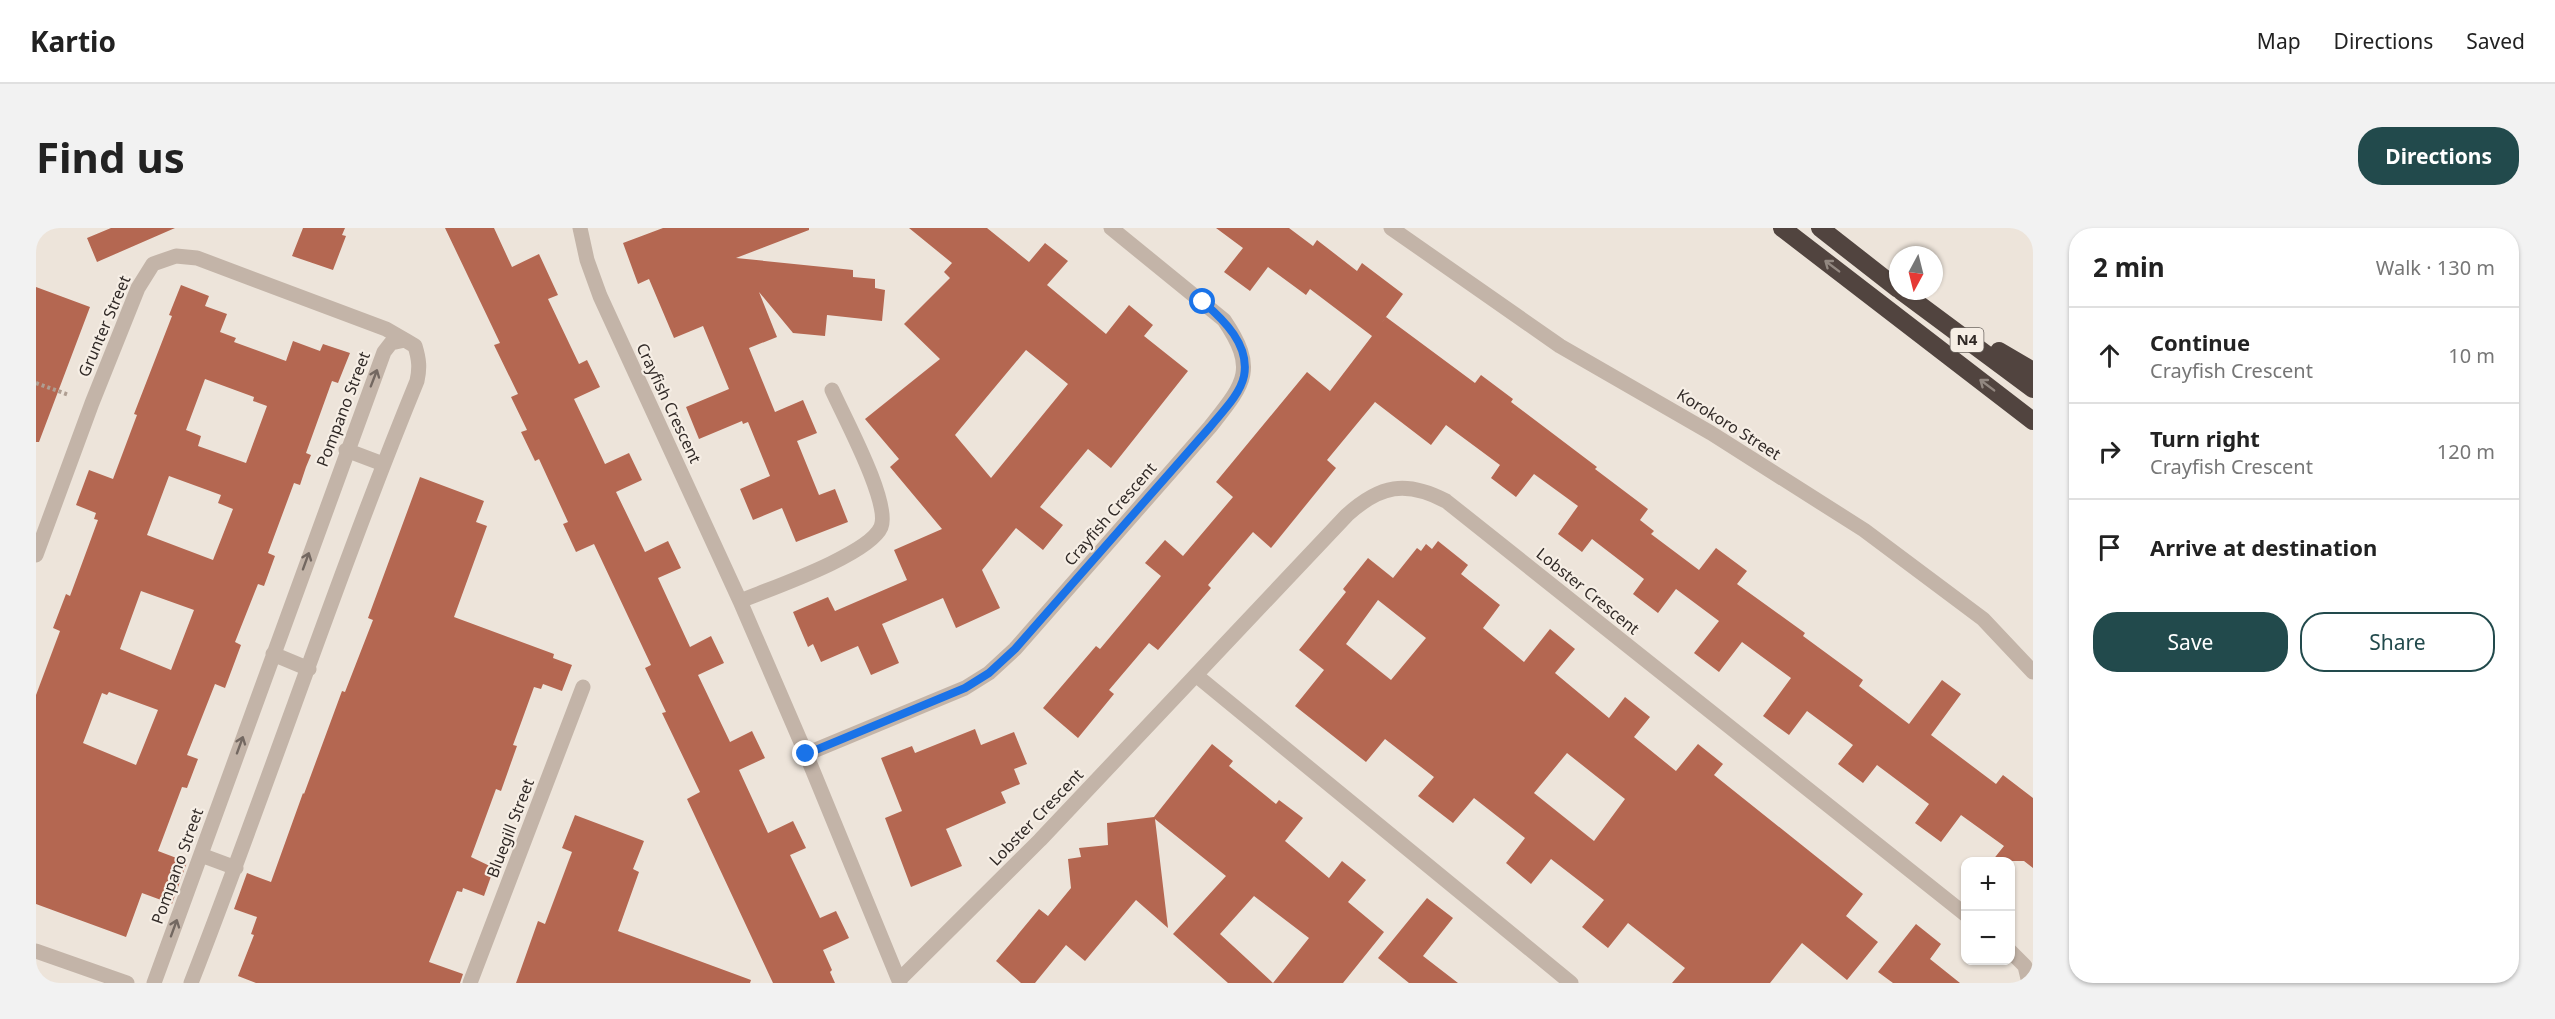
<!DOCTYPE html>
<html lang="en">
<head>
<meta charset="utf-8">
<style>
	body { margin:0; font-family:"Noto Sans",sans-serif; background:#f2f2f2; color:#222 }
	.controls { position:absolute; right:18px; bottom:18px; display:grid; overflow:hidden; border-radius:12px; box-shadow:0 2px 4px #0004 }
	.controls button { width:54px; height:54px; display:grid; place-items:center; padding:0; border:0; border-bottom:2px solid #e0e0e0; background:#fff; color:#222; font:30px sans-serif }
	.compass { position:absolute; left:1853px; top:18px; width:54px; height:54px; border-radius:50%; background:#fff; box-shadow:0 2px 4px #0004; rotate:187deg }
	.stop { position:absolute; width:18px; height:18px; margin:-14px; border:4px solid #1a73e8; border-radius:50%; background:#fff }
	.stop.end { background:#1a73e8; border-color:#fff; box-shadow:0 2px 6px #0008 }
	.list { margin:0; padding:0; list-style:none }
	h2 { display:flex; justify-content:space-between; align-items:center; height:78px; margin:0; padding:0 24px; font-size:26px }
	h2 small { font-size:20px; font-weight:400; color:#767676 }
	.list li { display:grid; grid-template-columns:39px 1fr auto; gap:18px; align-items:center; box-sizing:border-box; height:96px; padding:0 24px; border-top:2px solid #e0e0e0 }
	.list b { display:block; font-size:22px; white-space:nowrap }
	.list p { margin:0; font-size:20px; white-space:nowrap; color:#767676 }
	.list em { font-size:20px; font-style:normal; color:#767676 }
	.actions { display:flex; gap:12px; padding:18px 24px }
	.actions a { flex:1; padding:14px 0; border:2px solid #224a4c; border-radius:24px; text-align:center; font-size:21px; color:#224a4c }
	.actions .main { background:#224a4c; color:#fff }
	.icon { flex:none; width:33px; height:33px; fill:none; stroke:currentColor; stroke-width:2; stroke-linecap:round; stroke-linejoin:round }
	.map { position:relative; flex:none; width:1997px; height:755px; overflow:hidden; border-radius:24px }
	header { display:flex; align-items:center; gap:36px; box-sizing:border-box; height:84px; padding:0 30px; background:#fff; border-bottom:2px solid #e0e0e0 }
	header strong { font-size:28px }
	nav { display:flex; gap:33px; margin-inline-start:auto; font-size:21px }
	.intro { display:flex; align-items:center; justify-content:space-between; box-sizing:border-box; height:144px; padding:0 36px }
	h1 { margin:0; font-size:42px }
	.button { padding:15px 27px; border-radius:24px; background:#224a4c; color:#fff; font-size:21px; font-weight:700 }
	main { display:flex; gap:36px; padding:0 36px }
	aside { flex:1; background:#fff; border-radius:24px; box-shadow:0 2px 4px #0004 }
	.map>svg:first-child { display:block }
	.building { fill:#b46751; fill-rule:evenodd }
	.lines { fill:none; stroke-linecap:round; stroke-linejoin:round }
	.path { stroke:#af9e92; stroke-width:4; stroke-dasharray:3 3; stroke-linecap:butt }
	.minor { stroke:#c3b4a8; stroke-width:15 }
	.highway { stroke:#51443f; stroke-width:18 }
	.oneway { stroke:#938881 }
	.oneway2 { stroke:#736861 }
	.route { stroke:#1a73e8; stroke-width:8 }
	.labels { text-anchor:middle; stroke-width:4.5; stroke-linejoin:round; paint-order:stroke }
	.shield { fill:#f6eee5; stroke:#6c6560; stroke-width:1.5 }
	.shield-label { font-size:15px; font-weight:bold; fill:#312a27 }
	.street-label { font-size:16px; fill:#312a27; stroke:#f6eee5 }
</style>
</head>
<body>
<header>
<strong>Kartio</strong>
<nav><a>Map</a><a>Directions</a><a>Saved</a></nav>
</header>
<div class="intro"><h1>Find us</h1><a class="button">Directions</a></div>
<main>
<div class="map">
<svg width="1997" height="755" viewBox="0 0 1997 755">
	<rect width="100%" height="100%" fill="#ede4da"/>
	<path class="building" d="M75,0H139L61,34L51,10Z
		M267,0H309L306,7L310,8L297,42L256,28Z
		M409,0H458L476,39L503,26L522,67L512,71L543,136L551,132L564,159L538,171L569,236L593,225L606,252L580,264L609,324L632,313L645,340L622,350L654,419L675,408L688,435L662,447L694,514L716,503L729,530L703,542L732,605L757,593L770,620L754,627L784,690L800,683L813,710L787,722L796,742L794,744L799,755H737L651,571L664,564L626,485L630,484L609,440L615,437L558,316L540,324L527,296L532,294L503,231L499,233L485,204L491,202L475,169L482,166L458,117L464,115Z
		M627,0H773V2L700,30L817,42V49L839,51V60L849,62L846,93L791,87L789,108L757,105L723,64L741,109L713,120L739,184L767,172L781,205L761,213L783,267L799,261L812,294L760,314L746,280L717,292L704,261L734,248L712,194L707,196L706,193L663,211L650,179L693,161L667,98L638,110L613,51L602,56L587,15Z
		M873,0H951L993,34L1009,15L1032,33L1011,57L1070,106L1093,77L1117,97L1108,108L1152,143L1075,240L1052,221L1004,279L1027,297L1007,322L980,300L946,342L964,380L920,400L907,370L846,396L863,435L835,447L822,418L785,434L777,416L772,419L757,384L792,369L799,383L871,352L858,322L906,301L854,239L863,231L829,191L904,131L868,96L914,50L908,44L916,35ZM990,122L1032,156L955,250L919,207Z
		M1180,0H1253L1277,18L1281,12L1321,43L1326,35L1367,66L1344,97L1350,89L1439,155L1445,147L1477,171L1475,174L1561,239L1559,241L1612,281L1604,292L1618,303L1615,306L1663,342L1680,320L1711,343L1701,356L1769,405L1767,408L1827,452L1823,458L1873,496L1906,452L1925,466L1895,507L1960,556L1967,547L1997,570V640L1988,633H1956L1968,618L1925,587L1905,614L1879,595L1893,576L1841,537L1827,555L1802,536L1817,517L1771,483L1753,507L1727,488L1755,450L1706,414L1683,444L1658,425L1683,393L1640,361L1622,385L1597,366L1608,351L1556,311L1546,324L1522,306L1542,278L1498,246L1480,269L1455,250L1464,237L1410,197L1395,217L1339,174L1291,232L1300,240L1235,320L1217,304L1172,357L1175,360L1122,422L1113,415L1073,462L1078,466L1042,510L1007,480L1060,418L1064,421L1125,348L1109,335L1129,312L1147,328L1197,269L1180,254L1271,144L1294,163L1336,108L1274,61L1270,67L1232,39L1214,63L1188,44L1207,20Z
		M145,57L173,68L169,78L191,86L184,104L200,110L198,114L250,133L257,113L284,123L287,116L314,125L302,155L296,153L270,225L275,227L270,239L264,257L258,255L232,325L239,328L228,358L222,356L199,414L205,417L189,460L179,456L151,527L162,531L151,560L146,559L122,623L151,634L136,676L106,665L90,709L0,676V467L24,403L17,400L30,366L34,368L62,292L58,291L60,285L40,277L53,242L77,251L101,187L98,186L136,88L133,87ZM169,151L218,169L217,173L231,178L210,235L162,218L165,208L150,202ZM133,248L185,267L182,275L197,281L177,332L111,307ZM105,363L158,382L135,442L84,421ZM73,464L122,482L100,537L47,515L66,465L71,467Z
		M0,59L54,79L3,214H0Z
		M384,249L448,273L440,294L451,298L418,389L518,426L517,430L536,437L526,463L507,456L505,461L498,459L477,517L481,518L465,563L460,561L435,629L458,640L448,668L427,660L426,664L421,663L393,734L427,746L424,755H220L202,748L218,707L215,706L221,689L198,681L211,645L235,654L267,565L268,566L306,463L309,464L337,392L332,390Z
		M1402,313L1432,337L1425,346L1464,377L1447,400L1488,434L1514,401L1539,421L1519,445L1573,490L1589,469L1614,489L1598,509L1640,543L1662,516L1687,536L1678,547L1827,666L1810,688L1842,714L1811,752L1766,715L1734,755H1636L1649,740L1592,695L1572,720L1546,699L1568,672L1515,631L1495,656L1470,635L1489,610L1438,570L1417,595L1382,568L1398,549L1349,511L1330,534L1259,478L1288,442L1263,422L1310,364L1307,361L1332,330L1357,350L1381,320L1385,323L1390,316L1396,321ZM1342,372L1390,410L1355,452L1310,416ZM1531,525L1589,571L1558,613L1498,565Z
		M939,501L945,517L978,504L991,536L978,541L984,556L965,564L970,575L910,601L926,638L875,659L849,590L866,583L845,530L876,518L879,525Z
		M1176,516L1197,533L1193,538L1240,576L1243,572L1267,590L1249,613L1293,650L1306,633L1330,652L1312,674L1348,704L1307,755H1192L1137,706L1190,648L1119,591L1132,700L1100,672L1049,733L1030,717L999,755H985L960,733L1003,681L1012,688L1035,660L1032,631L1045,629L1043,620L1072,617L1071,595L1118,589ZM1218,668L1273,710L1237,755L1184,706Z
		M539,587L608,613L597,641L603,644L582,703L715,752L714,755H480L502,693L509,696L536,624L526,620Z
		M1391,670L1417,690L1387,728L1422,755H1373L1342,730Z
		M1880,696L1905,716L1894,731L1924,755H1857L1842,744Z"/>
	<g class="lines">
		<path class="path" d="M0,155L33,167"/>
		<path class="minor" d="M544,0L551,32L564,68L704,373L770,526L864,755
			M1355,0L1524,118L1675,205L1828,302L1947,391L1997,444
			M310,222L347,236
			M0,327L56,175L102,60L117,36L140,28L161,30L350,101L369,112
			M704,373C733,361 833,327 845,299C855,275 807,187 796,162
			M237,426L273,441
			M1161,448L1535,755
			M770,526L929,460L953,445L979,421L1174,199C1208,156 1222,142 1188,92L1075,0
			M165,627L200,640
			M0,723L91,755
			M1974,723L1989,738L1993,755
			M863,752L1004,612L1311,287C1344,257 1370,252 1410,273L1930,687
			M118,755L348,124L355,115L369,112L379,118C383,131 384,140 381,153C300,351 233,555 155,755
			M434,755L547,459"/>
		<path class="highway" d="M1746,0L1997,193
			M1784,0L1862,61
			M1865,63L1997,161
			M1963,123L1997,143"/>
	</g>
	<defs><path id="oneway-shaft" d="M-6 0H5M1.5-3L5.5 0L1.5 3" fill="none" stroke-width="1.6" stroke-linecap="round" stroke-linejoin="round" transform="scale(1.5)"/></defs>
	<g class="oneway">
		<use href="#oneway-shaft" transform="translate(1796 38) rotate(-143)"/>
		<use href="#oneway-shaft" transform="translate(1951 157) rotate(-143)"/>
	</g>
	<g class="oneway2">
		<use href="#oneway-shaft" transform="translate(338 150) rotate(-69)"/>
		<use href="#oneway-shaft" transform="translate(270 333) rotate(-70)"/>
		<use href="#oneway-shaft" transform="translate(204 517) rotate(-70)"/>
		<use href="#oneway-shaft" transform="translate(138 700) rotate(-70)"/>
	</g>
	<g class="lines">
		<path class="route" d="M770,526L929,460L953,445L979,421L1174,199C1185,185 1204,167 1208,148C1214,117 1188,92 1167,74"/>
	</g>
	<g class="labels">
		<rect class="shield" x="1914.5" y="100" width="33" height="24" rx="4.5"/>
		<g class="shield-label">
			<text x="1931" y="117">N4</text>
		</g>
		<g class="street-label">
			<text transform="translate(68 98) rotate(-67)" y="6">Grunter Street</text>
			<text transform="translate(633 175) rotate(65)" y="6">Crayfish Crescent</text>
			<text transform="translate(307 181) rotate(-69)" y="6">Pompano Street</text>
			<text transform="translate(1693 196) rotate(32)" y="6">Korokoro Street</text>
			<text transform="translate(1074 286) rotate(-49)" y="6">Crayfish Crescent</text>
			<text transform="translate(1552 363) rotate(39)" y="6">Lobster Crescent</text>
			<text transform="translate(1000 589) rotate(-46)" y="6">Lobster Crescent</text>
			<text transform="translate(474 600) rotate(-69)" y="6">Bluegill Street</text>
			<text transform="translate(141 638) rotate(-70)" y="6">Pompano Street</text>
		</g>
	</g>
</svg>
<div class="controls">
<button>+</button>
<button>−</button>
</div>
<svg class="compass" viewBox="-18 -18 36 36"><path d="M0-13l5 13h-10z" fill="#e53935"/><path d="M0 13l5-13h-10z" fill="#767676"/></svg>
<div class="stop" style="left:1167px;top:74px"></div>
<div class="stop end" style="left:770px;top:526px"></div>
</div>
<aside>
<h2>2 min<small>Walk · 130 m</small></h2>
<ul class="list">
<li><svg class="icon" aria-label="ahead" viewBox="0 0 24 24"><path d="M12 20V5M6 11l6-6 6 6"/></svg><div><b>Continue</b><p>Crayfish Crescent</p></div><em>10 m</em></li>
<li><svg class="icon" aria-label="right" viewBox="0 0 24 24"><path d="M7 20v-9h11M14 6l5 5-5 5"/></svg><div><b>Turn right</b><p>Crayfish Crescent</p></div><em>120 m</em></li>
<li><svg class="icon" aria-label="arrive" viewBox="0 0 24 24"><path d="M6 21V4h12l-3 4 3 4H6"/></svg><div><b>Arrive at destination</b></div></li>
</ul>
<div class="actions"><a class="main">Save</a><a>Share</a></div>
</aside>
</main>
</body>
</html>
